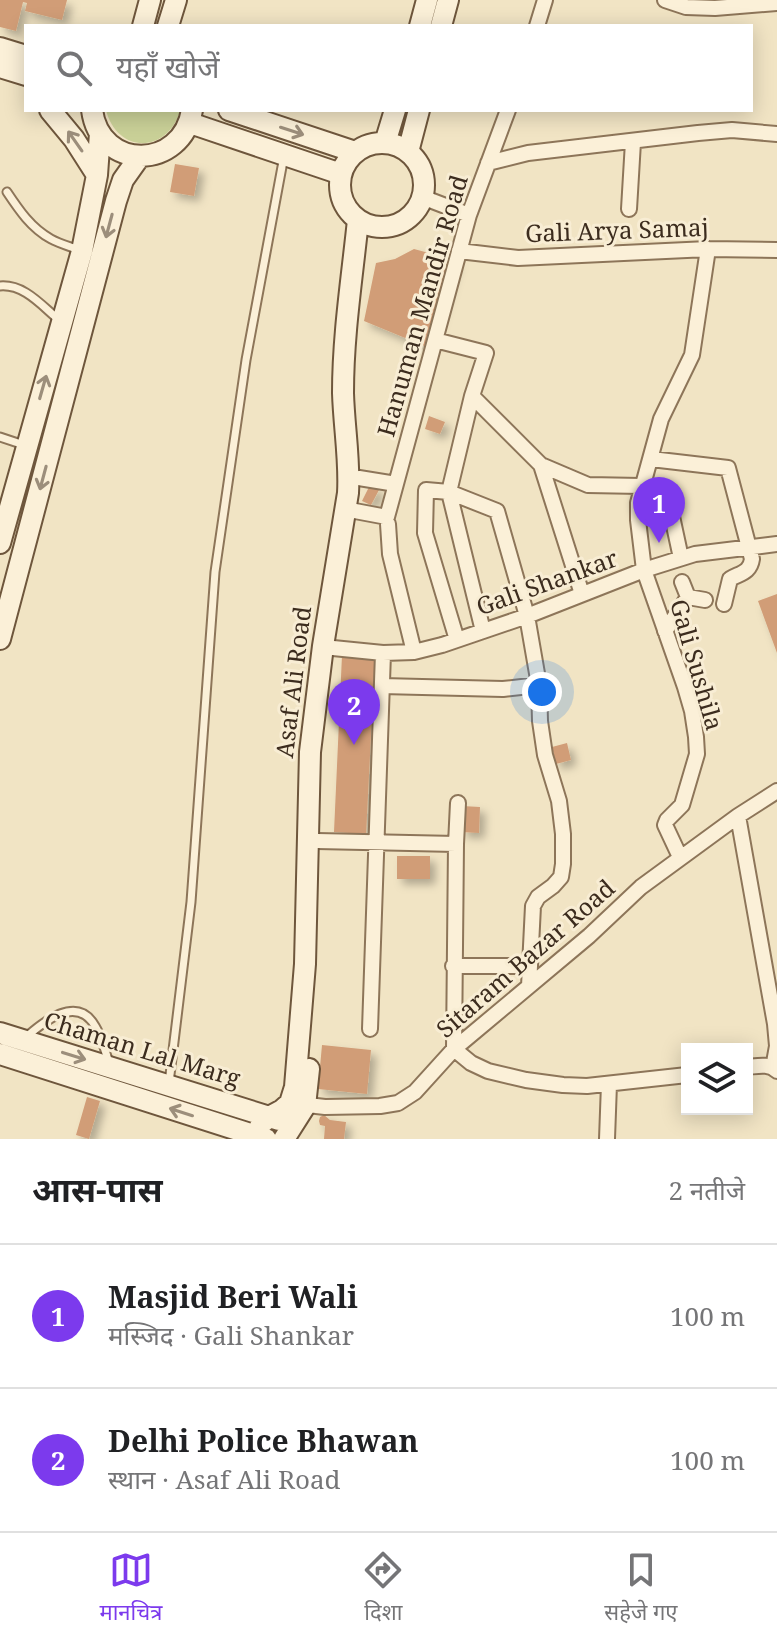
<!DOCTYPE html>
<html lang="hi">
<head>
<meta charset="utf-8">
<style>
	body { margin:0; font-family:"Noto Serif","Noto Sans Devanagari",serif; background:#f6f6f6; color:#202124 }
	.controls { position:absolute; right:24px; bottom:24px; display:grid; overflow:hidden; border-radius:0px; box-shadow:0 4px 20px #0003 }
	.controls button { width:72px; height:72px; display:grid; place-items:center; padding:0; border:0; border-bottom:2px solid #e0e0e0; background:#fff; color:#202124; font:40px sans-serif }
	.you { position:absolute; left:542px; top:692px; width:28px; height:28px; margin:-20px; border:6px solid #fff; border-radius:50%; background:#1a73e8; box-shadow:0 0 0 12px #1a73e833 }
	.badge { display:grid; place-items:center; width:52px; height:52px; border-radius:50%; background:#7c3aed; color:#fff; font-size:26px; font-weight:700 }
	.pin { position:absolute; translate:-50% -66px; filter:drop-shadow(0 2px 4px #0008) }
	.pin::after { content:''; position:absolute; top:42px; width:28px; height:24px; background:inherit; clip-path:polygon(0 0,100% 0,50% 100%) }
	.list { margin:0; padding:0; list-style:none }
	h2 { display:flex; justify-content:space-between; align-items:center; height:104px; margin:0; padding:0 32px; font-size:34px }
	h2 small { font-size:26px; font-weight:400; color:#757577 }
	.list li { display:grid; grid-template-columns:52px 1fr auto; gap:24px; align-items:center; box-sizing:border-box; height:144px; padding:0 32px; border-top:2px solid #e0e0e0 }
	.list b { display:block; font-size:30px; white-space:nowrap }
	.list p { margin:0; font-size:26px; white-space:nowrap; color:#757577 }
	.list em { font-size:26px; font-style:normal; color:#757577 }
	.icon { flex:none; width:44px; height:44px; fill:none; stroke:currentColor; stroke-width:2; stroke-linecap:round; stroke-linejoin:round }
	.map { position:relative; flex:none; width:777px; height:1139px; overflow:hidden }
	.search { position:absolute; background:#fff; box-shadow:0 4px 20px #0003; left:24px; right:24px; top:24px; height:88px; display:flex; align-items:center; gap:20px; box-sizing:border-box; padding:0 28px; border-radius:0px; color:#757577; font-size:30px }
	.sheet { height:392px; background:#fff }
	nav { display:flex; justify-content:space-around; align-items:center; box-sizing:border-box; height:112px; border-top:2px solid #e0e0e0; background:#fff; font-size:22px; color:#757577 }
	nav a { display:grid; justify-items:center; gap:4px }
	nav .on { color:#7c3aed }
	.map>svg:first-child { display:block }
	.green { fill:#c9d097 }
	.building { fill:#d19d77; filter:url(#shadow) }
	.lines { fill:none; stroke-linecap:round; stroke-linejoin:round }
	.service-casing { stroke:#8d7559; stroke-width:11 }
	.minor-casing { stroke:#8d7559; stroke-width:18 }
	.secondary-casing { stroke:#6e563c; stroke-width:24 }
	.service { stroke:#fbf0d8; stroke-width:7 }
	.minor { stroke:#fbf0d8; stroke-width:14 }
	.secondary { stroke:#fbf0d8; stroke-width:20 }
	.oneway { stroke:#9c8e7b }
	.labels { text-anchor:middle; stroke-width:6; stroke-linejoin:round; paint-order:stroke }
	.street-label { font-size:24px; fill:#3c2c1e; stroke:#f8edd4 }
</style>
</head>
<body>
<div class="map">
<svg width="777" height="1139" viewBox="0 0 777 1139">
	<defs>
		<filter id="shadow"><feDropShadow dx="5.5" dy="5.5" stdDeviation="4" flood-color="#0004"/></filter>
	</defs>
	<rect width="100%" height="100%" fill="#f1e4c4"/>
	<path class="green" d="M106,110H180V111C167,154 117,154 106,110Z"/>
	<path class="building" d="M0,0H67L62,20L25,11L27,3L23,2L16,31L0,27Z
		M175,164L199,168L194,196L170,192Z
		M414,249L455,260L427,347L364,321L376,263L395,259Z
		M429,416L445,422L440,434L425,429Z
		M370,485L379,490L371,505L362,501Z
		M777,594V653L758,601Z
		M342,655L375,657L366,834L334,832Z
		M567,743L571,760L556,764L552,747Z
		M462,806L480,807L479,833L461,832Z
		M397,856H430V879H397Z
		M322,1045L371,1050L367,1094L318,1089Z
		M87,1097L100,1101L89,1139L76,1135Z
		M324,1115L330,1120L346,1122L344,1139H324L325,1126L320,1125L319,1121L320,1117Z"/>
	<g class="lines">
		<g class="service-casing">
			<path id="service" d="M7,192C19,210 31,228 51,239C60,244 72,247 82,251
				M0,286C24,284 41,305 58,319
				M0,437L24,445
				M25,1038C43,1022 77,994 95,1026C102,1037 105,1051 109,1063
				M169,1083L191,902L215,572L246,360L284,156"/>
		</g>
		<g class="minor-casing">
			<path id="minor" d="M665,0L686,7L715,8L777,3
				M537,26L545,0
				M488,163L528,153L698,133L732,130L777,134
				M422,197L469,215
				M629,209L633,142
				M459,251L518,258L708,249L777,250
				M435,340L486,353L472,396L541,465L588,485L641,486
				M472,396L449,492L483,631
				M651,459L728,468L752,559C750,573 740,573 730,579L724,604
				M541,465L582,594
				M359,478L396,484
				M638,503L670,507L681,558
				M355,511L387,517L469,215L508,110
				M388,524L390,554L414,652
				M682,582L688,597
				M665,631L688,597L705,600
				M457,640L425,533L426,490L449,492L497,511L527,616L539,685L540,721L545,755L559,801L563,834V864L561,877L553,886L538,897L533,906L529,986
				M333,648L383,653L414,652L442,645L527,616L644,570L695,554L777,544
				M382,686L503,689L539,685
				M458,803L456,844L454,1049L471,1063L488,1071L526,1080L563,1085L587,1086L687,1075
				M738,816L775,1024L777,1046L773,1068
				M317,841L456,844
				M680,857L665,825L667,820L682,805L697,754L696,737L692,711L685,687L644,570L638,520V503L661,419L692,355L708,249
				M453,966H530
				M370,1029L383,653
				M747,1067C758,1066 769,1063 777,1071
				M299,1104L325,1107L380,1106L398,1103L415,1092L454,1049L589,936L641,887L738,816L777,791
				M607,1139L609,1084"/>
		</g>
		<g class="secondary-casing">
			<path id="secondary" d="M143,26L150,0
				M168,26L176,0
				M420,26L427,0
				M441,26L448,0
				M0,48L26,56
				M0,67L26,75
				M50,110L74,139L97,175
				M92,110C100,171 182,171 192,110
				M229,110L355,152
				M190,123L341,174
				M385,143L395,110
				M340 185a42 42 0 1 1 84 0a42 42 0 1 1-84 0Z
				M408,152L419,110
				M0,543L82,251L97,175L100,133
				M0,639L116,201L123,180L140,156
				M0,1033L279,1120
				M0,1054L266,1139
				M255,1139L261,1124L269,1117L282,1110L290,1103L295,1087L305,964L310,752L323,646L348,493C350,460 344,427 343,393C343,335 352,278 358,220
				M284,1139L305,1106L309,1069"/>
		</g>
		<use href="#service" class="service"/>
		<use href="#minor" class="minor"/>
		<use href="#secondary" class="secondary"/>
	</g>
	<defs><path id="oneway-shaft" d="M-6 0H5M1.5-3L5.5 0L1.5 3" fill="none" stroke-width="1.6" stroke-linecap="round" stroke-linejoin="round" transform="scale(2)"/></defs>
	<g class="oneway">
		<use href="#oneway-shaft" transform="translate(292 131) rotate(18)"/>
		<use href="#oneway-shaft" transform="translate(75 141) rotate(-125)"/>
		<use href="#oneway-shaft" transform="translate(109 226) rotate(105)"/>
		<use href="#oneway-shaft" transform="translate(43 387) rotate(-74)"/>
		<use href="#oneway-shaft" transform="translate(43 478) rotate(105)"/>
		<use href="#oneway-shaft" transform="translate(74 1056) rotate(17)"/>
		<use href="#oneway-shaft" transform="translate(181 1112) rotate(-162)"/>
	</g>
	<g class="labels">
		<g class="street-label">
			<text transform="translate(617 231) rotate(-2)" y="8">Gali Arya Samaj</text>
			<text transform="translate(423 306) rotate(-74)" y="8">Hanuman Mandir Road</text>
			<text transform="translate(547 583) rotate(-20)" y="8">Gali Shankar</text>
			<text transform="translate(696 665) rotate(74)" y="8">Gali Sushila</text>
			<text transform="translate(294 682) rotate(-83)" y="8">Asaf Ali Road</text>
			<text transform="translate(526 959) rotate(-41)" y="8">Sitaram Bazar Road</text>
			<text transform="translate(142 1050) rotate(17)" y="8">Chaman Lal Marg</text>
		</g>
	</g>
</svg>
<div class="controls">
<button><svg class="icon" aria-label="layers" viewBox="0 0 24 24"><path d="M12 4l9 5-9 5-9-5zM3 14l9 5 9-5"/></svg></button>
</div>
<div class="you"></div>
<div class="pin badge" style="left:659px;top:543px">1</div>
<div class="pin badge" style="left:354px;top:745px">2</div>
<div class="search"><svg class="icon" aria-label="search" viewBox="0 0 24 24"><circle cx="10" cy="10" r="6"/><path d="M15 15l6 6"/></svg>यहाँ खोजें</div>
</div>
<section class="sheet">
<h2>आस-पास<small>2 नतीजे</small></h2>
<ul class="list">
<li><span class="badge">1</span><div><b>Masjid Beri Wali</b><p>मस्जिद · Gali Shankar</p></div><em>100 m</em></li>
<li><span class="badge">2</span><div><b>Delhi Police Bhawan</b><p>स्थान · Asaf Ali Road</p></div><em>100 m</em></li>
</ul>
</section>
<nav>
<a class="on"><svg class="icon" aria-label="map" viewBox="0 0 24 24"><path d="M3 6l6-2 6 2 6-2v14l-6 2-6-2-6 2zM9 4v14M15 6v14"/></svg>मानचित्र</a>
<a><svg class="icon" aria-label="directions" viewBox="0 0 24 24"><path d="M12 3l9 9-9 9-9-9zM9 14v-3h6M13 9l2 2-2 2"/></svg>दिशा</a>
<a><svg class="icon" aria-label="saved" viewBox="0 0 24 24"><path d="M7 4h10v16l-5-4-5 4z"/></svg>सहेजे गए</a>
</nav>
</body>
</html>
